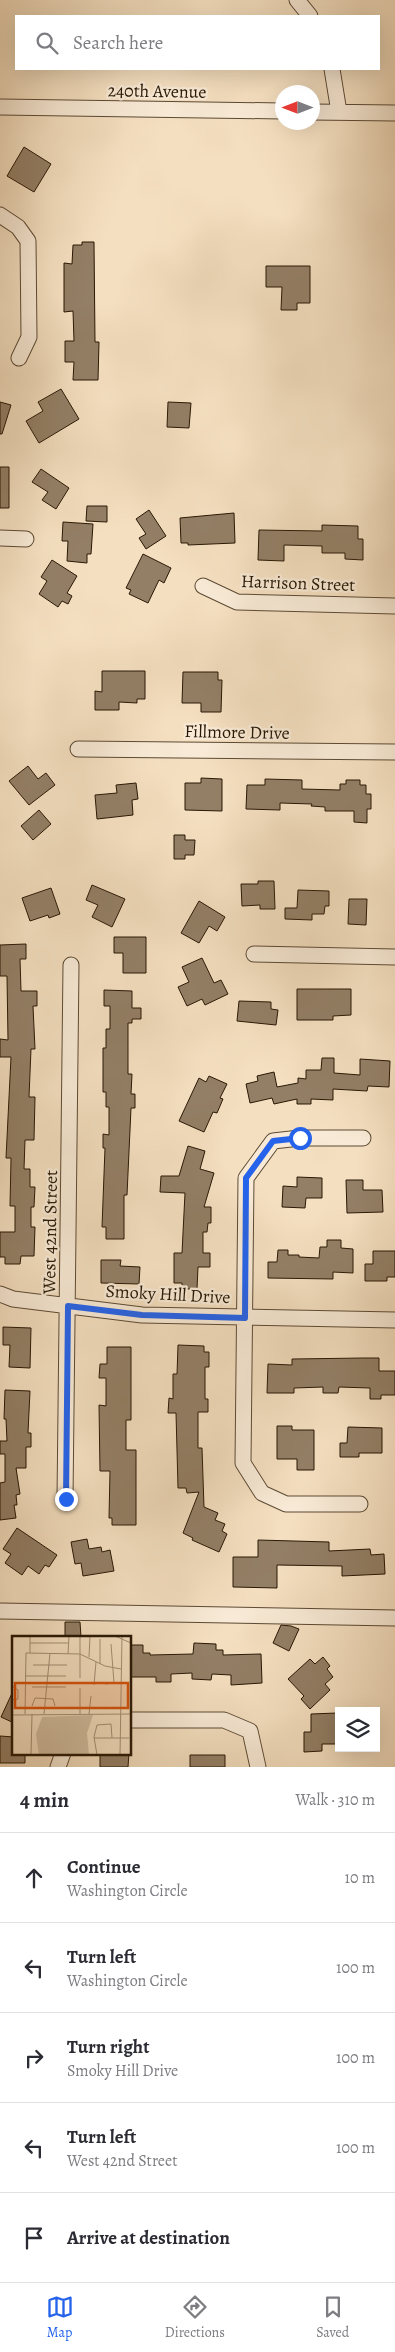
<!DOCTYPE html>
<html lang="en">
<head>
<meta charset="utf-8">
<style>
	body { margin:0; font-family:Alegreya,serif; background:#f7f7f7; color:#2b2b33 }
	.controls { position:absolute; right:15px; bottom:15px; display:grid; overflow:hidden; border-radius:0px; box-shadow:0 5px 20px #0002 }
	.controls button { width:45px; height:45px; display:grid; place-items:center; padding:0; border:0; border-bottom:1px solid #e1e1e2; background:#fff; color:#2b2b33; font:25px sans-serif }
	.compass { position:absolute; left:275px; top:85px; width:45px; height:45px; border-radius:50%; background:#fff; box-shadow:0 5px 20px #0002; rotate:270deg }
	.stop { position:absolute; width:15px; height:15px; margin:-11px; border:4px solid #2563eb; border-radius:50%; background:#fff }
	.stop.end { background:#2563eb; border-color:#fff; box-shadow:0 1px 5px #0008 }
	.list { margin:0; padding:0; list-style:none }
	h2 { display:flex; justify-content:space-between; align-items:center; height:65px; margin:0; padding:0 20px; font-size:21px }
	h2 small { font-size:16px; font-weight:400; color:#7c7c81 }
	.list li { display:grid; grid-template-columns:32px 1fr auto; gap:15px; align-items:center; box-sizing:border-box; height:90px; padding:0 20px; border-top:1px solid #e1e1e2 }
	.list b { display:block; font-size:19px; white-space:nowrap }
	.list p { margin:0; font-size:16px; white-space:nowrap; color:#7c7c81 }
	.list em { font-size:16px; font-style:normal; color:#7c7c81 }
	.icon { flex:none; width:28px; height:28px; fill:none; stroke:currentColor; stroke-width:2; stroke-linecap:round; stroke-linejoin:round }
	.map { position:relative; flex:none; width:395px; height:1767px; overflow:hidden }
	.search { position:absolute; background:#fff; box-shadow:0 5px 20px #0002; left:15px; right:15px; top:15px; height:55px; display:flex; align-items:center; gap:12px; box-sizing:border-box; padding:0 18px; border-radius:0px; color:#7c7c81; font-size:19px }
	.sheet { height:515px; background:#fff }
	nav { display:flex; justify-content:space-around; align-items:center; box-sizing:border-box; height:70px; border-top:1px solid #e1e1e2; background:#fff; font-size:14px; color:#7c7c81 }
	nav a { display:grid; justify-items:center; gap:2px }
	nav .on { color:#2563eb }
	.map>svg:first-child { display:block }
	.building { fill:#937f66; stroke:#291805 }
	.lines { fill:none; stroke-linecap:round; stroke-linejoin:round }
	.minor-casing { stroke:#5c4a34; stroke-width:17 }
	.minor { stroke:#f8ead6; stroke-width:15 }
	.route { stroke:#2563eb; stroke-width:6 }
	.labels { text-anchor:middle; stroke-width:4.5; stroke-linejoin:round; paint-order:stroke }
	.street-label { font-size:18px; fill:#291805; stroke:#f8ead6 }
	.inset-road { fill:none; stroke:#a38f75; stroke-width:1 }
	.view { fill:#d5520b; fill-opacity:0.15; stroke:#d5520b; stroke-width:2.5 }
	.inset-edge { fill:none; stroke:#291805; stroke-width:2.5 }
</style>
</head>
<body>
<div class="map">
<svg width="395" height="1767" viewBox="0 0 395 1767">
	<rect width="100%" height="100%" fill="#f4dfc0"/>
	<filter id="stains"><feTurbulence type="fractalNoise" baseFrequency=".004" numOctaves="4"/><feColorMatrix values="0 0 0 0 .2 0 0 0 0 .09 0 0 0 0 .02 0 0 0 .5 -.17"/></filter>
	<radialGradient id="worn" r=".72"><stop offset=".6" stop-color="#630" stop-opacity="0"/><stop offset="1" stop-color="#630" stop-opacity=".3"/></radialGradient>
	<path class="building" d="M24,147L51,164L34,192L7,176Z
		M82,242H94L95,342H99L98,380H73L74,362H65V341H74L73,311L64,312V263L72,264L73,245H82Z
		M266,266H310V303H297V310H281L282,287H266Z
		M61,389L79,419L39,443L26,421L43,411L38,402Z
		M0,402L11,405L2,434H0Z
		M168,402L191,403L189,428L167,427Z
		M0,467H9V508H0Z
		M41,469L69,488L56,509L42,500L48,492L32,482Z
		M87,506H107V522L86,521Z
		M149,510L166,536L146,549L139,538L146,534L136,519Z
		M234,513L235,543L188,545V543H181L180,518Z
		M63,522L93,524L91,554H87V563L67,561L68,541H62Z
		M322,525L358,526V539H363V560L345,559V553H322V546L284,545V561L258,560L259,530L322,531Z
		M143,554L171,568L164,583L159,580L148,603L129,594L131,590L126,588Z
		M52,560L77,576L67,593L72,596L68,604L62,601L58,607L39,594L47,581L41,577Z
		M102,671H145V699H137V703L119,702V710H95V691L102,692Z
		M183,672H218V680H222L221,712H201V703H182Z
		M28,766L38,779L46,773L55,785L29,805L9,781Z
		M201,778L222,779V811L185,810V783H201Z
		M265,779L302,780V789L340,790V784H346V780H360V785H366V794H371V809H367V823L354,822V811H325V807L311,806L312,804L280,803V810L246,809L247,785H265Z
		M136,783L138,799L132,800L133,815L97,819L95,795L117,793L116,785Z
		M39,810L51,824L33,840L21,826Z
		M174,835H185V840H195L194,855H185V859H174Z
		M258,881H274L275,909H260V905L242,906L241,884H258Z
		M92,885L125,899L112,927L92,917L98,905L86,900Z
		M51,888L60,914L49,918L48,915L30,921L22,898Z
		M298,890L329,891V906H325L324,914H312V920L285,919V908H297Z
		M349,899H367L366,925L348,924Z
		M199,901L225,917L217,931L209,926L199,943L181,933Z
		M114,937H146V973H123V953H114Z
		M26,944V959H20L21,991H37V1006H33L35,1049H31L29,1097H35L34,1140H25L24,1169H30V1187H35L34,1207H31V1227H35L34,1256H21L20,1264H5V1257H0V1232H15V1206H10L11,1158H6L11,1057H0V1039L8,1040L7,976H0V945Z
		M202,958L214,983L221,980L228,994L205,1005L202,999L187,1006L178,987L189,982L182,967Z
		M297,989H351V1015L333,1016V1020H297Z
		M104,990L132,991V1008H141V1019H132V1023H128V1074H132L131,1094H135V1108H131L127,1195H124V1239H106V1227H102L105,1148H103V1134L109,1135V1107H106V1092H103V1048H106V1029H110V1006H104Z
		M239,1001L271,1002V1009L278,1010L276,1025L237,1021Z
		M322,1058H334V1073L360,1075V1059L390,1061L389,1087L368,1086L367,1091L333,1089V1100L311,1099V1104H297V1099L274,1104L272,1098L250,1103L246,1084L258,1081L257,1076L274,1072L277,1087L298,1083V1078L306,1079V1070H321Z
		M209,1076L227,1084L220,1098L223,1099L217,1113L213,1112L204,1132L179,1121L199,1078L206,1082Z
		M188,1146L205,1151L200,1169L214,1173L204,1207H211V1223H208L207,1232H203V1253H210V1267H198L197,1289H182V1283H174V1253H182L185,1193L160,1192L161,1176H179Z
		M297,1177L322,1178V1198H306L305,1208L282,1207L283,1186L297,1187Z
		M346,1180H363V1190H382L383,1212L347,1213Z
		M327,1240H341V1248L353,1249V1273L333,1272V1279L268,1278V1262H277L278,1250H288V1255H299V1257L319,1258L320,1247H327Z
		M373,1251H395V1277H387V1281H365V1264H373Z
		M101,1260H121L120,1266L140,1267L139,1284L101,1283Z
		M3,1327L31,1328L30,1368L9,1367L10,1345H3Z
		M178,1345L204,1346V1352H209V1367H205V1399H208V1412H198V1448H202L204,1507L218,1513L215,1520L225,1524L222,1531L227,1534L219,1552L192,1540L193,1538L183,1533L199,1492L187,1493L186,1488H178L176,1413H168L169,1398L173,1399V1374H177Z
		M107,1347H131V1420H126V1450H136V1525H112V1518H109L110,1471H100L99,1405L106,1406V1378H99L100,1364H107Z
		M363,1358H379V1371H395V1395H381V1399H370V1388L339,1387L338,1393H323V1387L294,1388V1393H267L268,1364L292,1365V1359Z
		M5,1390L30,1391L28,1433H31V1447H26V1468H16L20,1494L16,1495L17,1505H14L16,1518L0,1520V1483L5,1482V1454H0V1441H7L6,1419H4Z
		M277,1426H292V1430H314V1470H297V1459H277Z
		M348,1427L382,1428V1453H359V1457H340V1443H347Z
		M17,1528L57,1555L49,1567L45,1565L39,1574L28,1566L22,1575L5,1563L11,1554L3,1549Z
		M87,1539L89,1549L101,1547L102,1552L110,1550L114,1571L83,1576L81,1563L75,1564L71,1542Z
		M258,1540L329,1542V1551L370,1549L371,1555L384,1554L385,1574L342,1576V1566L277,1565V1588L233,1587V1557H258Z
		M65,1622H80L81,1637H65Z
		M281,1625L291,1626L299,1629L289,1651L273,1643Z
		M194,1643L216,1644V1650H223V1655L261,1654L262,1683L231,1685V1675L212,1674L211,1680L192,1679V1673L171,1674V1682H156V1677H130V1645H143V1653H150V1655L193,1654Z
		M323,1657L330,1666L327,1669L333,1677L325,1684L330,1690L310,1709L301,1699L304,1696L288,1679L310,1659L315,1664Z
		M14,1689V1723L1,1717Z
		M337,1713V1744H322V1751L304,1752V1732H311V1714Z
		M0,1736L14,1737V1753H25V1763H0Z
		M100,1753H129L128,1767H100Z
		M190,1755H225V1767H190Z"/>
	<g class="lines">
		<g class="minor-casing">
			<path id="minor" d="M297,0L310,16
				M332,69L339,112
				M0,107L282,111
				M312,112L395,113
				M0,215L18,227L28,241L29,337L19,358
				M0,538L26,539
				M203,586L237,602L395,606
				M78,749L395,752
				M254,954L395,957
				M0,1294L13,1299L142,1315L395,1320
				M65,1499L71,965
				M360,1504H286L262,1493L243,1463L246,1178L273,1141L300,1138H363
				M0,1611L395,1618
				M130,1720H224L250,1731L258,1767
				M58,1767L63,1753"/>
		</g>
		<use href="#minor" class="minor"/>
	</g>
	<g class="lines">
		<path class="route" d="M66,1499L68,1306L142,1315L245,1318L246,1178L273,1141L300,1138"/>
	</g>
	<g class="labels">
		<g class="street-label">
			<text transform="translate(157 91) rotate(1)" y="6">240th Avenue</text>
			<text transform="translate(298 583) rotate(2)" y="6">Harrison Street</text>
			<text transform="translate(237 732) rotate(1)" y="6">Fillmore Drive</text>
			<text transform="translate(50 1232) rotate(-89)" y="6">West 42nd Street</text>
			<text transform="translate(168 1294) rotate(3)" y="6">Smoky Hill Drive</text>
		</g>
	</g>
	<g transform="translate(12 1636)">
		<rect width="119" height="119" fill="#f4dfc0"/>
		<path d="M81,79L75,97L77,119H27L24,98L30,81Z" fill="#d1bda0"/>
		<path class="inset-road" d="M68,0V42M103,0L119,7M18,7H56M18,17V0M56,18L57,0M77,21L78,0M88,28V3M21,29H55M13,40H54M93,48L102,47L99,8M82,49L84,26M0,50L6,54V63L0,64M20,51H54M20,70L23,62L41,63L43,70M13,78L14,17L68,18L93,30L109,33M32,78L38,17M68,78V52M77,78L79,60M0,79L119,78M82,102H117M19,119L20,78M85,119L82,101L85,89L99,88L100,102M108,119L110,0"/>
		<path class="view" d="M3,47H116V72H3Z"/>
		<rect width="119" height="119" class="inset-edge"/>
	</g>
	<rect width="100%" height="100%" filter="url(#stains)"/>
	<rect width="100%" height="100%" fill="url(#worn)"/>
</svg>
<div class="controls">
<button><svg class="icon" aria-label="layers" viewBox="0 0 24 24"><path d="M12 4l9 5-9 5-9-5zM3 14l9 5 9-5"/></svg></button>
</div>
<svg class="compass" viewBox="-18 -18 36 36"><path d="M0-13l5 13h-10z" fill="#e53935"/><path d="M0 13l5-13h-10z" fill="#7c7c81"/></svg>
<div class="stop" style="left:300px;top:1138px"></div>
<div class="stop end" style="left:66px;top:1499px"></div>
<div class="search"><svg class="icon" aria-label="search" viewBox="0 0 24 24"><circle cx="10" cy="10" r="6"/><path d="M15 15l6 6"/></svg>Search here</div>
</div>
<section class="sheet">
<h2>4 min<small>Walk · 310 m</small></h2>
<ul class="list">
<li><svg class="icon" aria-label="ahead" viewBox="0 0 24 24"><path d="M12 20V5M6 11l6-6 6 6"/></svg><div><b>Continue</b><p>Washington Circle</p></div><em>10 m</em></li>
<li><svg class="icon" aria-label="left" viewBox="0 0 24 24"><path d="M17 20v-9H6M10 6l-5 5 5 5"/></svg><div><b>Turn left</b><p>Washington Circle</p></div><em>100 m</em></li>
<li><svg class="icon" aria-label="right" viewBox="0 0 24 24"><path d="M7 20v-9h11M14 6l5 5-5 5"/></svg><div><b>Turn right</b><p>Smoky Hill Drive</p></div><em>100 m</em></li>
<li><svg class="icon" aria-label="left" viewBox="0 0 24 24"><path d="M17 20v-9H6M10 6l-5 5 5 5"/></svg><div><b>Turn left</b><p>West 42nd Street</p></div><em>100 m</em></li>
<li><svg class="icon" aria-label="arrive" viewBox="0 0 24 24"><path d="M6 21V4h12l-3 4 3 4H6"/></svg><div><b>Arrive at destination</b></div></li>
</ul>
</section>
<nav>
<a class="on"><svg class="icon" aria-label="map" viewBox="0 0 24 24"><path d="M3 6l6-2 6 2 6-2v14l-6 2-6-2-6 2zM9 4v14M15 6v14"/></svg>Map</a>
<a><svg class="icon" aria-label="directions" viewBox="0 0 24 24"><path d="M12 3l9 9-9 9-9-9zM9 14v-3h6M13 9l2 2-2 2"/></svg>Directions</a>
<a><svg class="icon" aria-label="saved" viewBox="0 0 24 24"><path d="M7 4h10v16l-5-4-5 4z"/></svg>Saved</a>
</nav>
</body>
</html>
